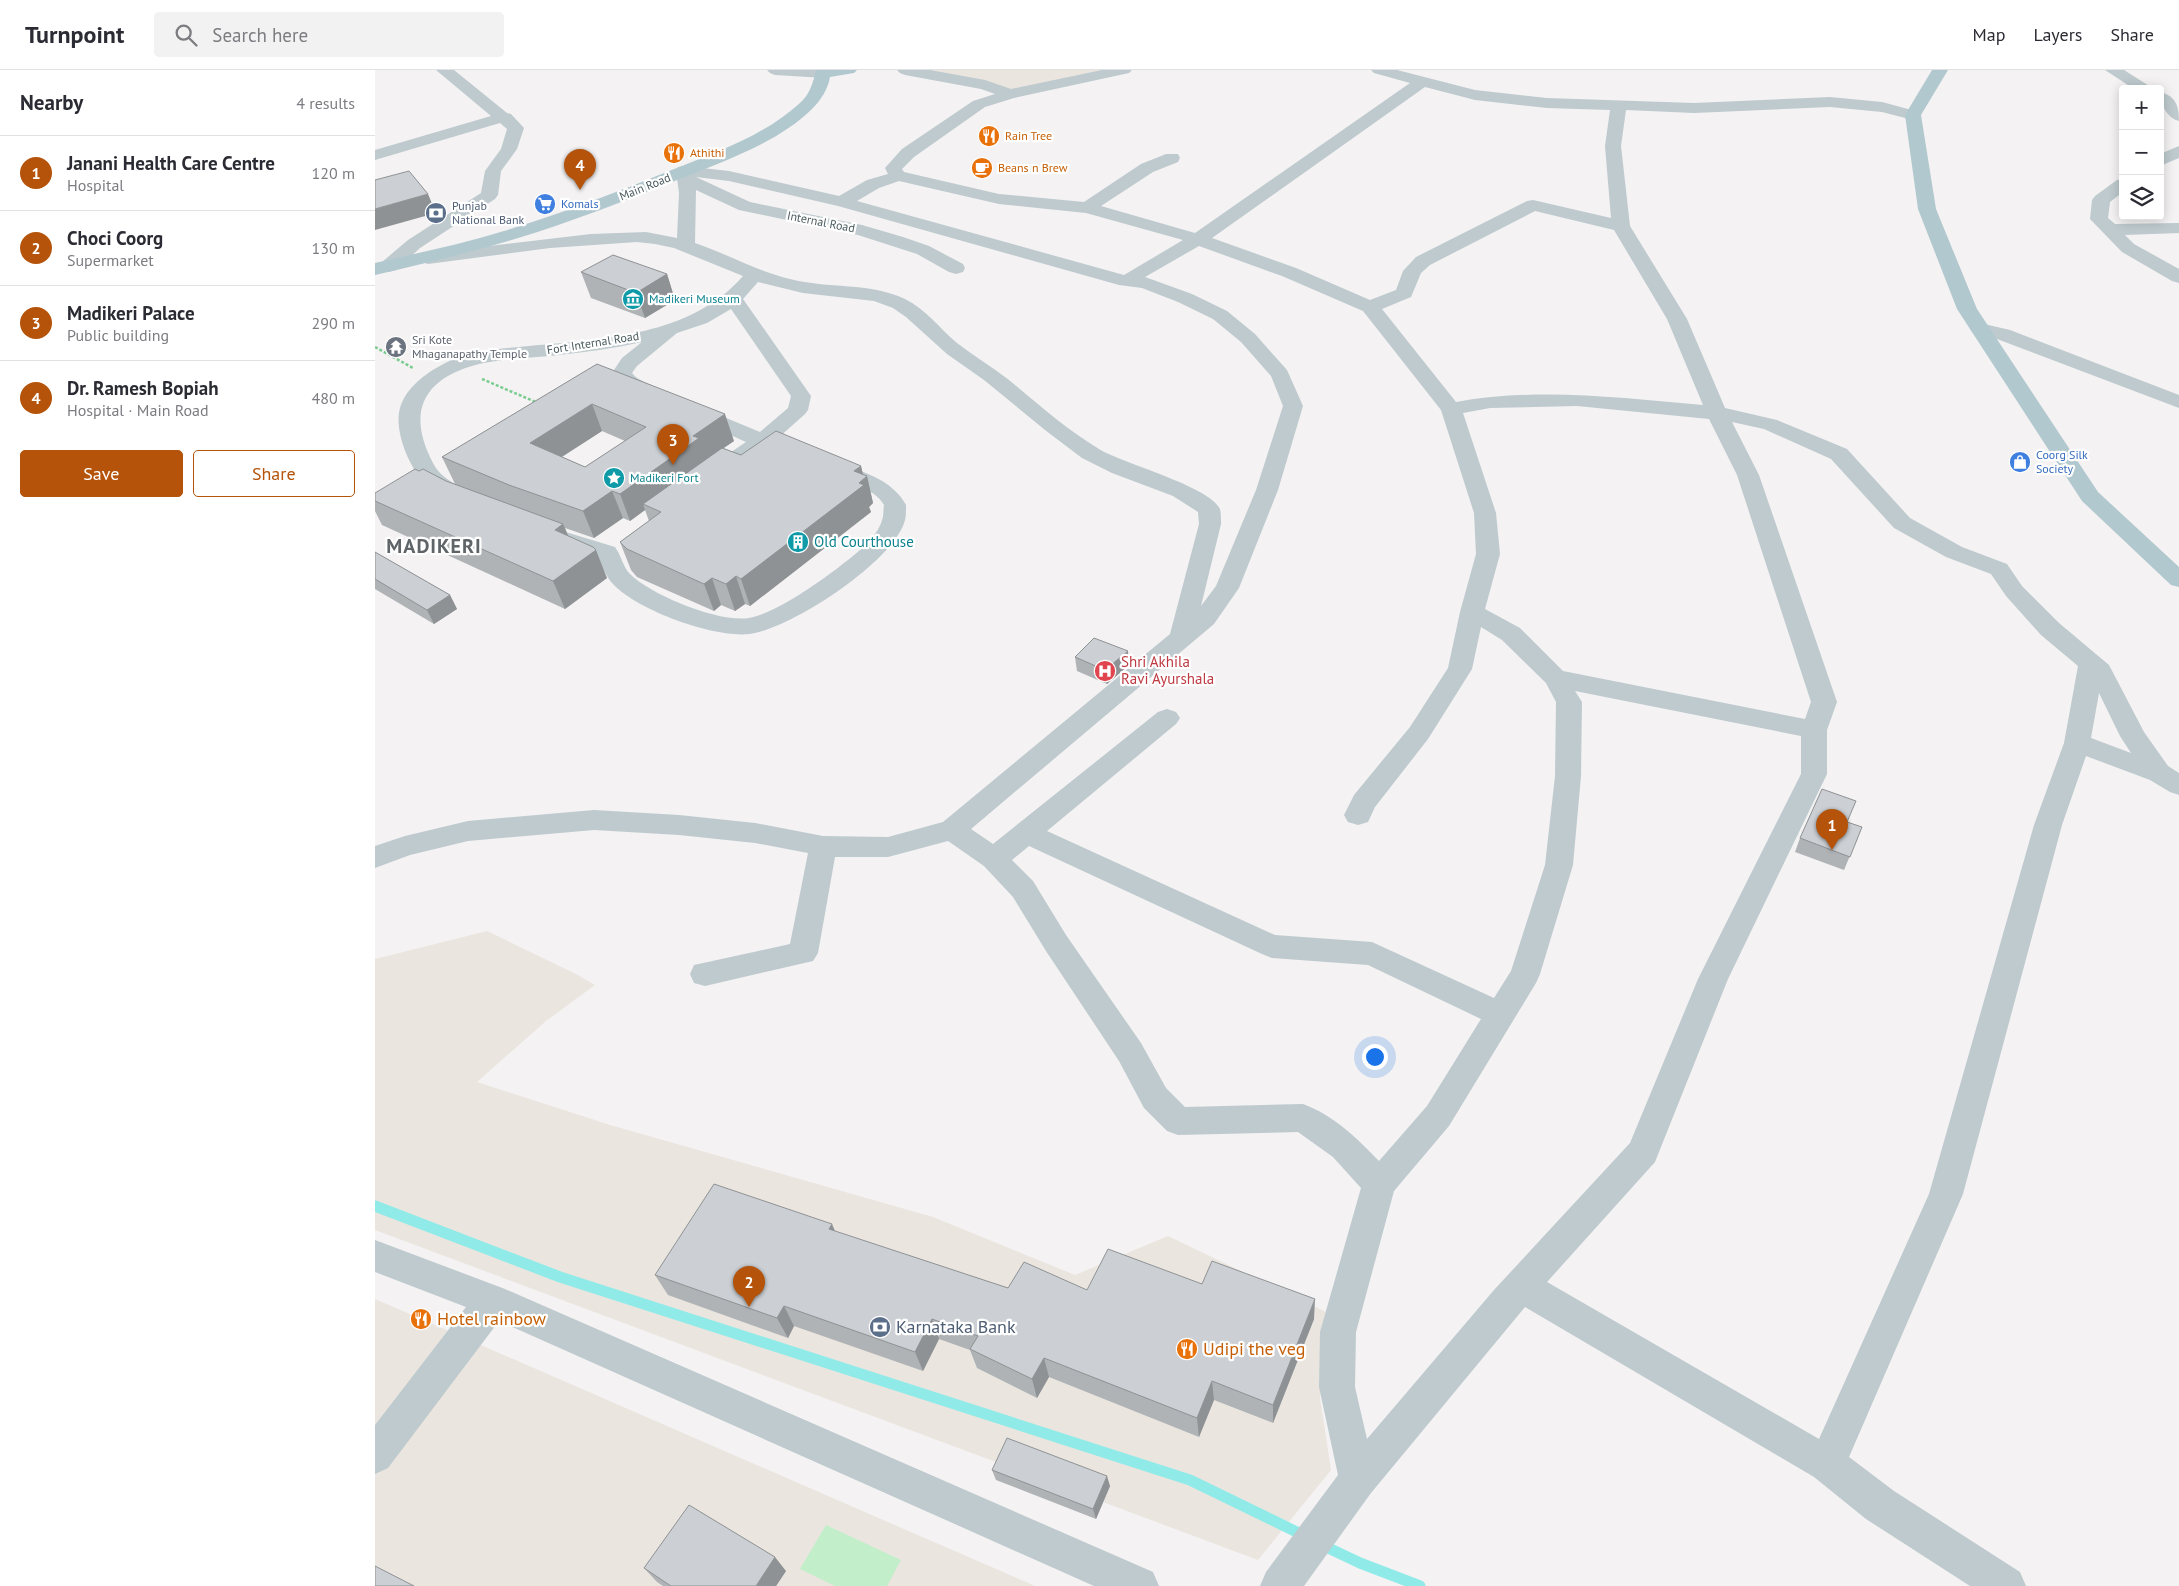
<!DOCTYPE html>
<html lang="en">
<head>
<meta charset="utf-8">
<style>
	body { margin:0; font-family:"PT Sans",sans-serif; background:#f2f2f3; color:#2b2b33 }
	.controls { position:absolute; right:15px; top:15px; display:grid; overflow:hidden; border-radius:5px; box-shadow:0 2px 12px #0003 }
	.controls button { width:45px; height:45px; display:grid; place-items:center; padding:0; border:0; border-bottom:1px solid #e1e1e2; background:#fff; color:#2b2b33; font:25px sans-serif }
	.you { position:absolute; left:999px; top:986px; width:18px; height:18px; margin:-12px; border:4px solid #fff; border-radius:50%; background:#1a73e8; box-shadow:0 0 0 8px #1a73e833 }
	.badge { display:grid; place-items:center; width:32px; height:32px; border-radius:50%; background:#b45309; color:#fff; font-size:16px; font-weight:700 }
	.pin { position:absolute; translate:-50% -41px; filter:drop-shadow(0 1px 2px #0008) }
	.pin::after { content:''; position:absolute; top:26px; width:18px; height:15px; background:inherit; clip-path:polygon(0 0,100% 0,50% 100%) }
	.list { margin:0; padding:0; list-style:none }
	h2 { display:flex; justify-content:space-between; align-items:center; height:65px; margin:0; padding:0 20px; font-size:21px }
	h2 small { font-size:16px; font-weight:400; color:#7c7c81 }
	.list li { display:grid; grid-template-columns:32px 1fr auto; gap:15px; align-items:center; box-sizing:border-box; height:75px; padding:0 20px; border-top:1px solid #e1e1e2 }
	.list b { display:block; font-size:19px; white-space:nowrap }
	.list p { margin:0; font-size:16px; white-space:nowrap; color:#7c7c81 }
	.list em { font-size:16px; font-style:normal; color:#7c7c81 }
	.actions { display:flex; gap:10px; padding:15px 20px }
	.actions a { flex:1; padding:11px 0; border:1px solid #b45309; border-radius:5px; text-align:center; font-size:18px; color:#b45309 }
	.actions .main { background:#b45309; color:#fff }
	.icon { flex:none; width:28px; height:28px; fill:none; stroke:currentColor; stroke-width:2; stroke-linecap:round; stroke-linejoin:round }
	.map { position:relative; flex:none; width:1804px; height:1516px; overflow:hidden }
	header { display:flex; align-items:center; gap:30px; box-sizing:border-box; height:70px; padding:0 25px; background:#fff; border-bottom:1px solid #e1e1e2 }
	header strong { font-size:24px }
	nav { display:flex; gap:28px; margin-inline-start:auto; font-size:18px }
	.search { width:350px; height:45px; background:#f2f2f3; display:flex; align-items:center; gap:12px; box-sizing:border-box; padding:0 18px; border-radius:5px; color:#7c7c81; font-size:19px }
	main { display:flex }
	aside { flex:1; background:#fff }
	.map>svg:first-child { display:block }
	.commercial { fill:#eae5df }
	.green { fill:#c2efc9 }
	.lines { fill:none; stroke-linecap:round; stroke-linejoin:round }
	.stream { stroke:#90ebe8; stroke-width:11 }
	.path { stroke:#7acd90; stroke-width:2.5; stroke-dasharray:3 2; stroke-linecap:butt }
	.minor { fill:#becace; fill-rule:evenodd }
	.major { fill:#b2c8cf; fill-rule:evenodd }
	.wall { fill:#afb3b6; fill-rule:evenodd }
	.shaded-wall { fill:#8f9294 }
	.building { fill:#ccd0d4; stroke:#8f9294; fill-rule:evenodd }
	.labels { text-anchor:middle; stroke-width:4.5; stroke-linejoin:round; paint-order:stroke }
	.far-food-label { font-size:12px; fill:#c56008; stroke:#fff; text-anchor:start }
	.far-street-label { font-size:12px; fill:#4a5a5f; stroke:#fff }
	.far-shop-label { font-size:12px; fill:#366cbe; stroke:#fff; text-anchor:start }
	.far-service-label { font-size:12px; fill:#4e5e75; stroke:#fff; text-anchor:start }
	.far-culture-label { font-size:12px; fill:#0d838f; stroke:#fff; text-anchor:start }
	.far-worship-label { font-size:12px; fill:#5b616d; stroke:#fff; text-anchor:start }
	.culture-label { font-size:15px; fill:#0d838f; stroke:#fff; text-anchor:start }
	.health-label { font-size:15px; fill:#be3a42; stroke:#fff; text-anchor:start }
	.near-food-label { font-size:18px; fill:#c56008; stroke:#fff; text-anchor:start }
	.near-service-label { font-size:18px; fill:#4e5e75; stroke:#fff; text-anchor:start }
	.district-label { font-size:20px; font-weight:bold; letter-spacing:1px; fill:#5e6467; stroke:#fff }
</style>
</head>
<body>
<header>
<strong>Turnpoint</strong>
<div class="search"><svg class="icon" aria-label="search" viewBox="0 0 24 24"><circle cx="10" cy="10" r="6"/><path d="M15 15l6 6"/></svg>Search here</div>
<nav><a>Map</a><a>Layers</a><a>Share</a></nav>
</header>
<main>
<aside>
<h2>Nearby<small>4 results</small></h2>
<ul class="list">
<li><span class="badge">1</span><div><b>Janani Health Care Centre</b><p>Hospital</p></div><em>120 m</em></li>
<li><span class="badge">2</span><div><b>Choci Coorg</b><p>Supermarket</p></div><em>130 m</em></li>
<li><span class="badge">3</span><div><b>Madikeri Palace</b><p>Public building</p></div><em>290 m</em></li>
<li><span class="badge">4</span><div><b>Dr. Ramesh Bopiah</b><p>Hospital · Main Road</p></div><em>480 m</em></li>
</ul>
<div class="actions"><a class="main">Save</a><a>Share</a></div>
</aside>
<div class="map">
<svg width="1804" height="1516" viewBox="0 0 1804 1516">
	<rect width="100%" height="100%" fill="#f4f2f2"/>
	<path class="commercial" d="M546,0H739L638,21Z
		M112,861L201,904L220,915L171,951L102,1012L235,1055L558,1147L700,1205L793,1166L951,1242L945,1328L956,1400L883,1490L0,1160V889Z
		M0,1229L660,1516H0Z"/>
	<path class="green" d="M451,1455L526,1490L512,1516H460L425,1499Z"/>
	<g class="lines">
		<path class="stream" d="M0,1136L185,1207L815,1410L932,1467
			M945,1474L985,1493L1045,1516"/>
		<path class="path" d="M0,277L38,298
			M107,309L163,333"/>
		<path class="minor" d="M61,0H79L132,43L136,44L149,58L142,79L126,101L123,125L120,129L45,178L21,200L14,202L7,200L5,196L7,192L33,170L106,123L110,101L126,79L132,59L125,53L0,90V80L116,46Z
			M392,0H456L458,3L455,6L450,8L400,5L395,3Z
			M522,0H555L610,10L636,19L727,0H757L754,3L639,28L610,37L539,87L527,99L529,102L624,124L709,132L766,94L791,84H803L805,88L803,92L778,102L726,136L820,163L1035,13L999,3L996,0H1022L1100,20L1172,28L1319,33L1455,27L1507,32L1544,42L1546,45L1544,48L1538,50L1507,42L1455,37L1319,43L1251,40L1246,76L1255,156L1312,249L1350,338L1402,350L1472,379L1535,448L1587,477L1632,494L1647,516L1684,553L1734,595L1769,662L1793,696L1804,703V725L1795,722L1775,710L1711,686L1687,755L1588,1124L1474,1387L1519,1421L1645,1502L1651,1516H1595L1491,1449L1439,1407L1150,1237L996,1423L929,1516H885L891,1502L963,1405L944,1317L945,1262L986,1118L958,1087L923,1062L803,1065L792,1061L769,1038L744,991L671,881L638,827L609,796L573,771L513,787H460L443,883L438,891L330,916L319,913L315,904L319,895L415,874L433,783L380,773L304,765L219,760L93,771L35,785L0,798V776L30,766L93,751L219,740L304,745L380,753L448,766L513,767L568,752L795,564L824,454L823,442L798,426L737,403L707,388L670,360L609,310L572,284L531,247L518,238L499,231L428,223L383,212L368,229L436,326L433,340L430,344L402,369L425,378L428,383L425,388L417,389L389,379L344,411L336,413L328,411L325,406L328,401L371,372L313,346L310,342L313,338L320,336L327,338L385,362L413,338L416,326L356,239L332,253L302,263L262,296L257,303C264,313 279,313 286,323L283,327L276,329L269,327L246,316L237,303L247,288L267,272C240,278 212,282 184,285C158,288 130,288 104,294C48,308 31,342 58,393C67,411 83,412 91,424L88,429C50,438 16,369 25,338C30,320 47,306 63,297C90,280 123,279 154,276C228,269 316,266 368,206L299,178L280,174L262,172L175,178L53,194L47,192L44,188L47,184L216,164L271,162L302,168L304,123L301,101L303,97L309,96L354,101L464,126L492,110L513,104L510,98L527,79L598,31L620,24L606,19L530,5L525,3ZM1050,17L1100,30L1172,38L1235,40L1230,76L1236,148L1158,130L1152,131L1041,187L1028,201L1021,220L995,230L921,198L837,168ZM321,107L354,111L463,136L744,215L767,218L803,232L838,249L866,272L896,306L908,336L881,420L841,516L826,536L846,454C846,449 846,443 845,439C834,416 749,394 724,379C692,360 663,334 634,310C617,297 599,286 582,273C565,259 551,239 530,229C494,212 453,219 415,209C382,201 352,184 320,173L321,120L364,140L483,165L542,184L574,202L581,204L588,202L590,198L588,194L554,176L528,167L487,155L375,132ZM524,111L624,134L711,143L808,170L749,205L482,131L504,118ZM1160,141L1239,160L1292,249L1328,335C1246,328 1163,317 1081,332L1007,239L1036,227L1046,203L1055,195ZM824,176L907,206L988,241L1066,340L1099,443L1101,484L1085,542L1073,598L1035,657L979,725L969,745L973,752L983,755L993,752L1000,737L1053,669L1097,599L1106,557L1127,570L1171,613L1181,632L1180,706L1170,795L1136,901L1119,928L997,872L900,865L672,761L801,654L805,648L801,642L792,639L783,642L618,774L596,759L839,554L864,518L903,420L928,336L912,300L880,264L852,241L817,224L770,207ZM1202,336L1334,349L1362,405L1436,632L1430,649L1188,601L1145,558L1110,539L1125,484L1121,443L1088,343L1115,338ZM1357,352L1389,359L1456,389L1519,458L1571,487L1616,504L1631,526L1666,565L1703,596L1689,673L1659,755L1554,1124L1444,1369L1172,1212L1280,1092L1353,909L1452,704V660L1462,632L1384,405ZM1200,621L1426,666V704L1323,909L1255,1073L1119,1220L992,1369L980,1317L981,1262L1019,1121L1074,1056L1161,913L1165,904L1198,795L1206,706L1207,632ZM1724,623L1745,666L1756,683L1716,668ZM654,776L887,884L897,888L993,895L1106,949L1052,1036L1004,1091C982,1068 958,1045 928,1034L810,1037L791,1018L766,973L691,865L658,811L637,790Z
			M1730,0H1749L1779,19H1759Z
			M1785,22C1801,26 1804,36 1804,51C1792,48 1785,34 1785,22Z
			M1804,76V88L1785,96V84Z
			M1748,109V122L1735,132L1733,148L1740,154L1804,153V163L1750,165L1759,174L1804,199V213L1797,211L1747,182L1715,149L1717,130L1720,126L1742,110Z
			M1605,253L1635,260L1804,325V338L1622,269L1598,263L1595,259L1598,255Z
			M459,393C486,400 518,410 531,435C531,440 531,446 530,450C520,491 414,560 374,564C339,568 261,540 237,513C231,506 227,496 223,487L176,472L173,467L176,462L184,460L240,477C246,485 248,497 255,504C276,525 344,553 374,548C399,544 443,513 464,497C478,486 502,469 507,450C509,446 508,440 509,435C499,417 469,411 451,405L448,400L451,395Z
			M0,1170L130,1219L778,1502L784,1516H719L124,1251L13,1398L0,1404V1355L91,1237L0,1202Z"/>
		<path class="major" d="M441,0H482L479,3L455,7C453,19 446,30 437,39C404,72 349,91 307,108C252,130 196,152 140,169C94,183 47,194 0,205V193C43,183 87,174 129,161C185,144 240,123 294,101C338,84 389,66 425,33C435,24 438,13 441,0Z
			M1557,0H1573L1546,45L1561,139L1602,239L1723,422L1804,497V517L1796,515L1707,431L1582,239L1543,139L1530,45Z"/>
	</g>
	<path class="wall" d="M206,202L292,204L300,230L270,248L216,228Z
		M222,294L359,371L348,378L366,385L486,396L488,405L492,406L498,433L494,437L496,442L375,536L370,534L360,541L346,535L339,541L262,507L256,500L245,472L274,451L270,440L255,451L248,448L219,468L190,458L193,466L232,508L190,539L7,455L0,441V423L80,414L67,387ZM227,361L250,371L210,397L187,387Z
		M0,482L75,525L82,539L59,554L0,519Z
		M700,587L754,595L732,614L702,601Z
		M1487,757L1469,800L1420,782L1425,768Z
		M460,1162L633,1218L712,1220L827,1214L939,1249L898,1353L839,1330L824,1367L674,1307L662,1328L602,1298L595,1280L564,1269L548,1301L419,1256L413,1268L293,1225L280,1205Z
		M617,1400L735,1416L721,1449L621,1410Z
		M269,1498L411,1501L401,1516H288L282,1512Z"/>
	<path class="shaded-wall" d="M53,124L61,143L0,160V139Z
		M292,204L300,230L270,248L261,223Z
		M217,334L227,361L166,400L155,373Z
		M350,344L359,371L268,434L270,440L255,451L245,424L318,366Z
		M486,396L489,409L492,406L498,433L494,437L496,442L375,536L366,509L479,401Z
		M237,421L248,448L219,468L208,441Z
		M188,454L200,481L180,460Z
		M221,480L232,508L190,539L178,511Z
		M361,506L370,534L360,541L351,514Z
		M337,508L346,535L339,541L329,514Z
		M75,525L82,539L59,554L52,540Z
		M753,581L754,595L732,614L730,600Z
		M457,1154L466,1175L454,1159Z
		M940,1229L939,1249L898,1353V1335Z
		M409,1236L419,1256L413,1268L402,1248Z
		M557,1249L564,1269L548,1301L540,1282Z
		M669,1288L674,1307L662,1328L657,1309Z
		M837,1311L839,1330L824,1367L822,1348Z
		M732,1406L735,1416L721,1449L718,1439Z
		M400,1487L411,1501L401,1516H381Z"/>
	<path class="building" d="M34,101L53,124L0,139V110Z
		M238,185L292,204L261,223L206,202Z
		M222,294L350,344L318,366L324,368L245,424L237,421L208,441L134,415L67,387ZM217,334L271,357L210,397L155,373Z
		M401,361L479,393L486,396L479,401L492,406L484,413L489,415L366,509L361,506L351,514L337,508L329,514L252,479L245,472L286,442L268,434L347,378L366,385Z
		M40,399L44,401L48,399L71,411L188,454L180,460L218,477L221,480L178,511L0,431V423Z
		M0,482L75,525L52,540L0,509Z
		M719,568L753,581L730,600L700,587Z
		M1447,719L1481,731L1472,752L1487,757L1475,787L1425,768Z
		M339,1114L457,1154L454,1159L633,1218L649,1192L712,1220L733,1179L827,1214L837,1191L940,1229L898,1335L837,1311L822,1348L669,1288L657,1309L595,1279L603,1266L557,1249L540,1282L409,1236L402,1248L280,1205Z
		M632,1368L732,1406L718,1439L617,1400Z
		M314,1435L400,1487L381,1516H296L269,1498Z
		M0,1496L39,1516H0Z"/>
	<defs>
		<g id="restaurant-disc" transform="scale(1.125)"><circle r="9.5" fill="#e8710a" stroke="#fff"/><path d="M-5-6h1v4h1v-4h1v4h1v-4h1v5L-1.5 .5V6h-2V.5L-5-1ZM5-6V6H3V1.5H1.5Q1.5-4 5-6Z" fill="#fff"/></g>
		<g id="cafe-disc" transform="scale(1.125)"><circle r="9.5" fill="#e8710a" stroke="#fff"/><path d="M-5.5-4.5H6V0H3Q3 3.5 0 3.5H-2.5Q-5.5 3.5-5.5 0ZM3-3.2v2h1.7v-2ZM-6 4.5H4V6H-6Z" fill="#fff"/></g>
		<g id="supermarket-disc" transform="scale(1.125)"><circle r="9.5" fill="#3f7fe0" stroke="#fff"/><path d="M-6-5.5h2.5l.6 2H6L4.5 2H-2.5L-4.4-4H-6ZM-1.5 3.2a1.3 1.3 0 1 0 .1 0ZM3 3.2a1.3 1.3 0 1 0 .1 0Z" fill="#fff"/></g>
		<g id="bank-disc" transform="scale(1.125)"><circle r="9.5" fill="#5c6f8a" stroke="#fff"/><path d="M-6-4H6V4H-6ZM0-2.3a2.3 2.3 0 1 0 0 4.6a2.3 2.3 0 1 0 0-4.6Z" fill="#fff"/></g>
		<g id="museum-disc" transform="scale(1.125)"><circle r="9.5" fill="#0f9aa8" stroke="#fff"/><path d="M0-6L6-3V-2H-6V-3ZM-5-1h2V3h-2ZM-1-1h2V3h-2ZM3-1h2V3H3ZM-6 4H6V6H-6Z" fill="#fff"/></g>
		<g id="temple-disc" transform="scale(1.125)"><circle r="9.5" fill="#6b7280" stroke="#fff"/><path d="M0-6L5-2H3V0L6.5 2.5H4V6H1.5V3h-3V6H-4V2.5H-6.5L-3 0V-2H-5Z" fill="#fff"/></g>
		<g id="shop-disc" transform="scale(1.125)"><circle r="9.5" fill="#3f7fe0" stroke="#fff"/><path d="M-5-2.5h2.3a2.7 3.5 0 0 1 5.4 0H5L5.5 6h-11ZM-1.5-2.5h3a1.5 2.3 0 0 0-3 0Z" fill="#fff"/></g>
		<g id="sight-disc" transform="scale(1.125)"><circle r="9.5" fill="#0f9aa8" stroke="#fff"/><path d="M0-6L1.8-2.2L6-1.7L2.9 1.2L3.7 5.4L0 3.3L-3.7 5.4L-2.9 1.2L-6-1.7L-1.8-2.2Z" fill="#fff"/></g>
		<g id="building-disc" transform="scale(1.125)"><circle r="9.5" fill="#0f9aa8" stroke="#fff"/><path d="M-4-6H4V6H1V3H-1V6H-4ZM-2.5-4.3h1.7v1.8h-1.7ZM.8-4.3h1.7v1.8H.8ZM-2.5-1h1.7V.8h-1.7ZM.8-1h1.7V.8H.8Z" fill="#fff"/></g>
		<g id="hospital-disc" transform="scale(1.125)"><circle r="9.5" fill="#e0444e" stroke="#fff"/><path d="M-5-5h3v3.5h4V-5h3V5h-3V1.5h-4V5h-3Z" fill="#fff"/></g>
	</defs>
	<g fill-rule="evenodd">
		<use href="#restaurant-disc" x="614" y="66"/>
		<use href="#restaurant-disc" x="299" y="83"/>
		<use href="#cafe-disc" x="607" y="98"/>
		<use href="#supermarket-disc" x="170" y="134"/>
		<use href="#bank-disc" x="61" y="143"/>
		<use href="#museum-disc" x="258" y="229"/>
		<use href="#temple-disc" x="21" y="277"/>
		<use href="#shop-disc" x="1645" y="392"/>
		<use href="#sight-disc" x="239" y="408"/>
		<use href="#building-disc" x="423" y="472"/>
		<use href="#hospital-disc" x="730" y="601"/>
		<use href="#restaurant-disc" x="46" y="1249"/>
		<use href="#bank-disc" x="505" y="1257"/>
		<use href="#restaurant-disc" x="812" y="1279"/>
	</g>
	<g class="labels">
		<g class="far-food-label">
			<text x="630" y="70">Rain Tree</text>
			<text x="315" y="87">Athithi</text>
			<text x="623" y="102">Beans n Brew</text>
		</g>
		<g class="far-street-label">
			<text transform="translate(270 117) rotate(-22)" y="4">Main Road</text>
			<text transform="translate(446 152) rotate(11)" y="4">Internal Road</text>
			<text transform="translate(218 273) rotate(-9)" y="4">Fort Internal Road</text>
		</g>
		<g class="far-shop-label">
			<text x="186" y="138">Komals</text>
			<text x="1661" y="389">Coorg Silk<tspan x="1661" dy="14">Society</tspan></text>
		</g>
		<g class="far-service-label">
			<text x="77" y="140">Punjab<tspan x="77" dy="14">National Bank</tspan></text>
		</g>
		<g class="far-culture-label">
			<text x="274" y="233">Madikeri Museum</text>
			<text x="255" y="412">Madikeri Fort</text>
		</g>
		<g class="far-worship-label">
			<text x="37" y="274">Sri Kote<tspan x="37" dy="14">Mhaganapathy Temple</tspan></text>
		</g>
		<g class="culture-label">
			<text x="439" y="477">Old Courthouse</text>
		</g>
		<g class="health-label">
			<text x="746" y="597">Shri Akhila<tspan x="746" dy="17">Ravi Ayurshala</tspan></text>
		</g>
		<g class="near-food-label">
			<text x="62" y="1255">Hotel rainbow</text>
			<text x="828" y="1285">Udipi the veg</text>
		</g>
		<g class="near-service-label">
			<text x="521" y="1263">Karnataka Bank</text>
		</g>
		<g class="district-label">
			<text x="59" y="483">MADIKERI</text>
		</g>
	</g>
</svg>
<div class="controls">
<button>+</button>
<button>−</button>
<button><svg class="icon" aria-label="layers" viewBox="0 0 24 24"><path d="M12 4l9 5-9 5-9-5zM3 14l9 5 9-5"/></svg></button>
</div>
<div class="you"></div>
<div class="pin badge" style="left:1457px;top:780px">1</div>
<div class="pin badge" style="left:374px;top:1237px">2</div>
<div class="pin badge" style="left:298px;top:395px">3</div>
<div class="pin badge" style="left:205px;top:120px">4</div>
</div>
</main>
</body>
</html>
